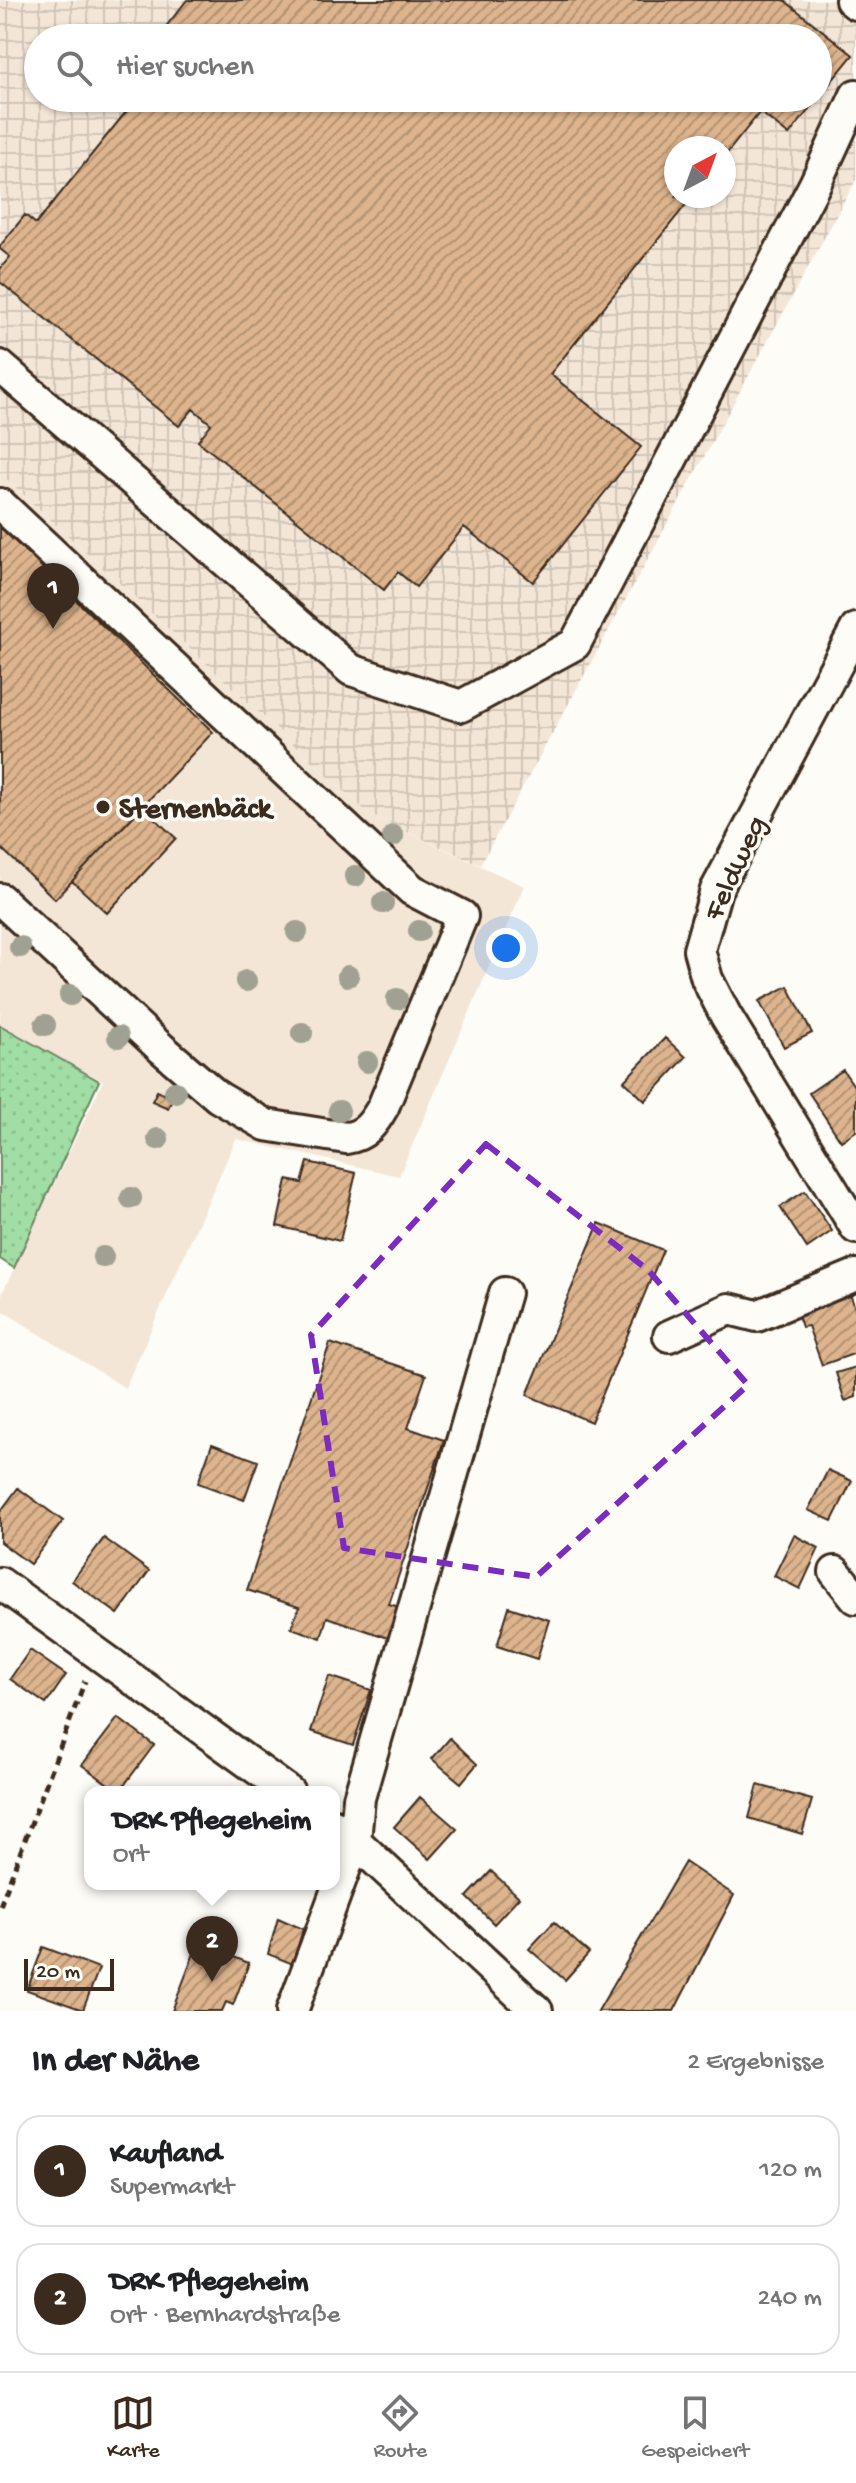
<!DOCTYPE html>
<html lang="de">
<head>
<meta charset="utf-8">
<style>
	body { margin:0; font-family:"Gochi Hand",sans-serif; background:#f6f6f6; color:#202124 }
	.compass { position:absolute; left:664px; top:136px; width:72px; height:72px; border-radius:50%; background:#fff; box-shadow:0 2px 6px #0004; rotate:41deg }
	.scale { position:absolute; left:24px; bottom:20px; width:90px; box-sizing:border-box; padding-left:8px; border:4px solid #3b2a1e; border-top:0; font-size:22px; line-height:28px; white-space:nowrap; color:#3b2a1e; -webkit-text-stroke:6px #fdfcf7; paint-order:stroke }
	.you { position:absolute; left:506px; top:948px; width:28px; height:28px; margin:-20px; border:6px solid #fff; border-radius:50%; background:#1a73e8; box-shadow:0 0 0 12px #1a73e833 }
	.badge { display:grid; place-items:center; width:52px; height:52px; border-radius:50%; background:#3b2a1e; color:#fff; font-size:26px; font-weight:700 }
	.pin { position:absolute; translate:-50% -66px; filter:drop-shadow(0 2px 4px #0008) }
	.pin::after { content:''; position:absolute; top:42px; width:28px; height:24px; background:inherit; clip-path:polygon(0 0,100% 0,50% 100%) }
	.popup { position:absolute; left:84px; top:1786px; width:256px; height:104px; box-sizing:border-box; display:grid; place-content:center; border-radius:16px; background:#fff; filter:drop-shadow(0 2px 6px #0005); font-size:26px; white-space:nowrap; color:#757577 }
	.popup b { font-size:30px; color:#202124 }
	.popup::after { content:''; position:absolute; left:50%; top:100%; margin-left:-16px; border:16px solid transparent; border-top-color:#fff }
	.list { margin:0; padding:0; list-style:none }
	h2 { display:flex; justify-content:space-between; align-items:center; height:104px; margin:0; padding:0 32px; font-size:34px }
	h2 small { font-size:26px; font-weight:400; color:#757577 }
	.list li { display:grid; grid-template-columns:52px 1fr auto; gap:24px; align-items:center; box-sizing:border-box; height:112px; margin:0 16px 16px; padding:0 16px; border:2px solid #e0e0e0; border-radius:24px }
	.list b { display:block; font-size:30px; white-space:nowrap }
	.list p { margin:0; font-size:26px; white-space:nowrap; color:#757577 }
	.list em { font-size:26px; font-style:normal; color:#757577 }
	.icon { flex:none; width:44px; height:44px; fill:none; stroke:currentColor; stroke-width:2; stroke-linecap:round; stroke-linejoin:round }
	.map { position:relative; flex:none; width:856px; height:2011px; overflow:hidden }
	.search { position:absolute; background:#fff; box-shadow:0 2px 6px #0004; left:24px; right:24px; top:24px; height:88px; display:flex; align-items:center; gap:20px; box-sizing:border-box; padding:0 28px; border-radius:44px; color:#757577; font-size:30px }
	.sheet { height:360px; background:#fff }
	nav { display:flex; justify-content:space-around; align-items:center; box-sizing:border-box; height:112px; border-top:2px solid #e0e0e0; background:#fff; font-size:22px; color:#757577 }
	nav a { display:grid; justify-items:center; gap:4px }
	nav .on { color:#3b2a1e }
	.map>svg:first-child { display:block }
	.built { fill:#f3e6d7 }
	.industrial { fill:url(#industrial-grid); fill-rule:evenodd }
	.grass { fill:url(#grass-dots); stroke:#6e8462; stroke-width:2 }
	.building { fill:url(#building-hatch); stroke:#3b2a1e; stroke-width:2 }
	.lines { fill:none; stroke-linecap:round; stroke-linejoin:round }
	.minor-casing { stroke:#3b2a1e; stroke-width:36 }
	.path { stroke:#3b2a1e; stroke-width:5; stroke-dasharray:8 6; stroke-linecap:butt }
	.minor { stroke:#fdfcf7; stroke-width:30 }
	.tree { fill:#a0a192 }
	.marked { fill:none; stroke:#7b2cbf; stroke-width:6; stroke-dasharray:16 10; stroke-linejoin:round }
	.poi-dot { fill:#3b2a1e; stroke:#fdfcf7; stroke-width:3 }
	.labels { text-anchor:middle; stroke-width:7; stroke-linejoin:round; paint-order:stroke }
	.poi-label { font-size:30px; font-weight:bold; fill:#3b2a1e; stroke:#fdfcf7; text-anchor:start }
	.street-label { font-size:30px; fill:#3b2a1e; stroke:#fdfcf7 }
</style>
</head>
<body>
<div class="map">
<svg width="856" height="2011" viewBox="0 0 856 2011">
	<defs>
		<pattern id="industrial-grid" width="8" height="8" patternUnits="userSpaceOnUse" patternTransform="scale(2)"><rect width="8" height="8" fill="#f3e6d7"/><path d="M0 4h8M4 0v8" fill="none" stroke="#d1c5b8"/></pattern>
		<pattern id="grass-dots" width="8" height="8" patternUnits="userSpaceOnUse" patternTransform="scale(2)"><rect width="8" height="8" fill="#a1dea5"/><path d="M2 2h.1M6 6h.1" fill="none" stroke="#8cbf8e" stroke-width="1.8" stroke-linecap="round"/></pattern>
		<pattern id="building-hatch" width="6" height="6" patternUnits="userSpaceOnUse" patternTransform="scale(2)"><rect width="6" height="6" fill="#ddb48d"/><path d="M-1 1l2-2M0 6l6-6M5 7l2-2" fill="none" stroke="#b49373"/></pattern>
	</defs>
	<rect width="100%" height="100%" fill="#fdfcf7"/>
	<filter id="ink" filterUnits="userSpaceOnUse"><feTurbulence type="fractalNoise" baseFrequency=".0125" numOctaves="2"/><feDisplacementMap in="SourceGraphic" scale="16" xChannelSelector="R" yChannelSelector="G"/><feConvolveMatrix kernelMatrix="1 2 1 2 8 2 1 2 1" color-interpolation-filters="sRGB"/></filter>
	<g filter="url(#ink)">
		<path class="built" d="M0,473L370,815L524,886L399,1176L236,1139L125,1388L0,1309V1298L103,1081L0,1027Z"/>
		<path class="industrial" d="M0,0H856V180L480,865L370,815L0,473ZM38,38H818V98H38ZM676,148H724V196H676Z"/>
		<path class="grass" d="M0,1025L99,1081L14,1268L0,1259Z"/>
		<path class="building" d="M187,0H784L853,55L818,98V38H157Z
			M137,98H818L789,135L760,112L724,157V148H676V196H693L550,374L641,447L533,582L464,527L416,587L398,572L384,590L198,441L211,424L193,409L179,426L0,282V269L10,257L0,249V246L25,215L36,224Z
			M0,527L213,732L55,899L0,847Z
			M142,807L176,838L107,913L72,881Z
			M788,986L812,1033L784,1047L759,1001Z
			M665,1038L686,1057L645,1101L624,1081Z
			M843,1070L856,1089V1131L841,1141L809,1093Z
			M157,1091L173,1098L168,1108L152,1101Z
			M308,1162L356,1173L340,1241L277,1226L287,1180L302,1183Z
			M805,1191L832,1231L807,1248L780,1207Z
			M599,1223L663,1250L591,1422L527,1395Z
			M848,1288L856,1311V1353L822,1365L808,1326L802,1327L795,1307Z
			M330,1343L426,1375L408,1428L444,1440L389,1604L399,1607L388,1638L327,1617L321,1638L291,1628L299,1607L247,1590Z
			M856,1367V1397L845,1401L836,1373Z
			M212,1444L258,1461L244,1500L198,1483Z
			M828,1470L852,1481L832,1521L808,1510Z
			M18,1488L63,1521L30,1564L0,1542V1512Z
			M794,1535L819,1548L800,1589L774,1576Z
			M104,1538L149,1571L118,1614L72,1581Z
			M509,1607L549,1620L537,1659L497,1646Z
			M30,1650L66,1675L46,1704L10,1679Z
			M329,1676L371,1690L353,1745L311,1731Z
			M118,1718L154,1745L119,1792L82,1765Z
			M450,1738L477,1764L461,1783L432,1759Z
			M758,1785L812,1800L802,1834L749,1818Z
			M420,1797L457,1829L430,1859L394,1827Z
			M685,1862L734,1895L674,2011H598Z
			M491,1871L519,1897L494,1924L467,1897Z
			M278,1918L303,1929L293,1964L268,1954Z
			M554,1922L589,1953L565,1980L529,1949Z
			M198,1943L249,1963L233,2005L226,2002L222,2011H172Z
			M43,1947L99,1968L83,2010L27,1990Z"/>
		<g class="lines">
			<g class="minor-casing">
				<path id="minor" d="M851,0L856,4
					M0,366L351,670L461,706L575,644L815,184L856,95
					M0,504L412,890L462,916L383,1107C374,1123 365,1136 346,1138L266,1125L218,1097L161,1048L0,899
					M856,629L716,890L699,950L707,979L726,1016L856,1228
					M669,1336L729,1309L757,1316L856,1275
					M835,1572L856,1598
					M0,1583L289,1792
					M334,1825L355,1841L537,2011
					M292,2011L355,1841L359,1798L505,1293"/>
			</g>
			<path class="path" d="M0,1906L85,1681"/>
			<use href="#minor" class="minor"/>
		</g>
		<g class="tree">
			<circle cx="393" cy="836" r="11"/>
			<circle cx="355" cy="876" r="11"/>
			<circle cx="383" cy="903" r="11"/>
			<circle cx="419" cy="931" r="11"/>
			<circle cx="297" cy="932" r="11"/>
			<circle cx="20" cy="947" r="11"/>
			<circle cx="348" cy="976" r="11"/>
			<circle cx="246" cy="981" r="11"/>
			<circle cx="70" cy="995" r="11"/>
			<circle cx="397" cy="999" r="11"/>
			<circle cx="45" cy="1025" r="11"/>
			<circle cx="302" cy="1033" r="11"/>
			<circle cx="118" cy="1037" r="11"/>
			<circle cx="367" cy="1062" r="11"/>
			<circle cx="175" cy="1092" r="11"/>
			<circle cx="339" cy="1111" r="11"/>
			<circle cx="158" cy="1139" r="11"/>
			<circle cx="131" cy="1198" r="11"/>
			<circle cx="103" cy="1257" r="11"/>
		</g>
	</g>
	<path class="marked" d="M486,1144L648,1270L748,1385L536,1577L344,1548L311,1335Z"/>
	<circle class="poi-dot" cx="103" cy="807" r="8"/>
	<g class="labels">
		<g class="poi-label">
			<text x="119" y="817">Sternenbäck</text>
		</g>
		<g class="street-label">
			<text transform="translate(733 867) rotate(-65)" y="10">Feldweg</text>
		</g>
	</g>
</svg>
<svg class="compass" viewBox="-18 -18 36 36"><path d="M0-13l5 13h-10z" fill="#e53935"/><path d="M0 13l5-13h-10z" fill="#757577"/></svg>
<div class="scale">20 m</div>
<div class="you"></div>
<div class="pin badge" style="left:53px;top:629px">1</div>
<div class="pin badge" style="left:212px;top:1982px">2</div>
<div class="popup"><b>DRK Pflegeheim</b>Ort</div>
<div class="search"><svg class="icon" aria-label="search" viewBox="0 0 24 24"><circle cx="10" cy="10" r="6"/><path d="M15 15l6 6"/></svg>Hier suchen</div>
</div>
<section class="sheet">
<h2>In der Nähe<small>2 Ergebnisse</small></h2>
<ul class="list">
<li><span class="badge">1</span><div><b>Kaufland</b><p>Supermarkt</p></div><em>120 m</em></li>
<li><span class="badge">2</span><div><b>DRK Pflegeheim</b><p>Ort · Bernhardstraße</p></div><em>240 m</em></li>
</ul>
</section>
<nav>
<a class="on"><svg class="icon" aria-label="map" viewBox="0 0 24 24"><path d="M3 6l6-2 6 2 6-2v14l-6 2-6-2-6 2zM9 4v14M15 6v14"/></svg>Karte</a>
<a><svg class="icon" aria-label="directions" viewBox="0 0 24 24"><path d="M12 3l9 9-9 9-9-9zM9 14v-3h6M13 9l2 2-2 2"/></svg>Route</a>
<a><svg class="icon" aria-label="saved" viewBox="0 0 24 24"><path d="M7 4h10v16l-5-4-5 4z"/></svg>Gespeichert</a>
</nav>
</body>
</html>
